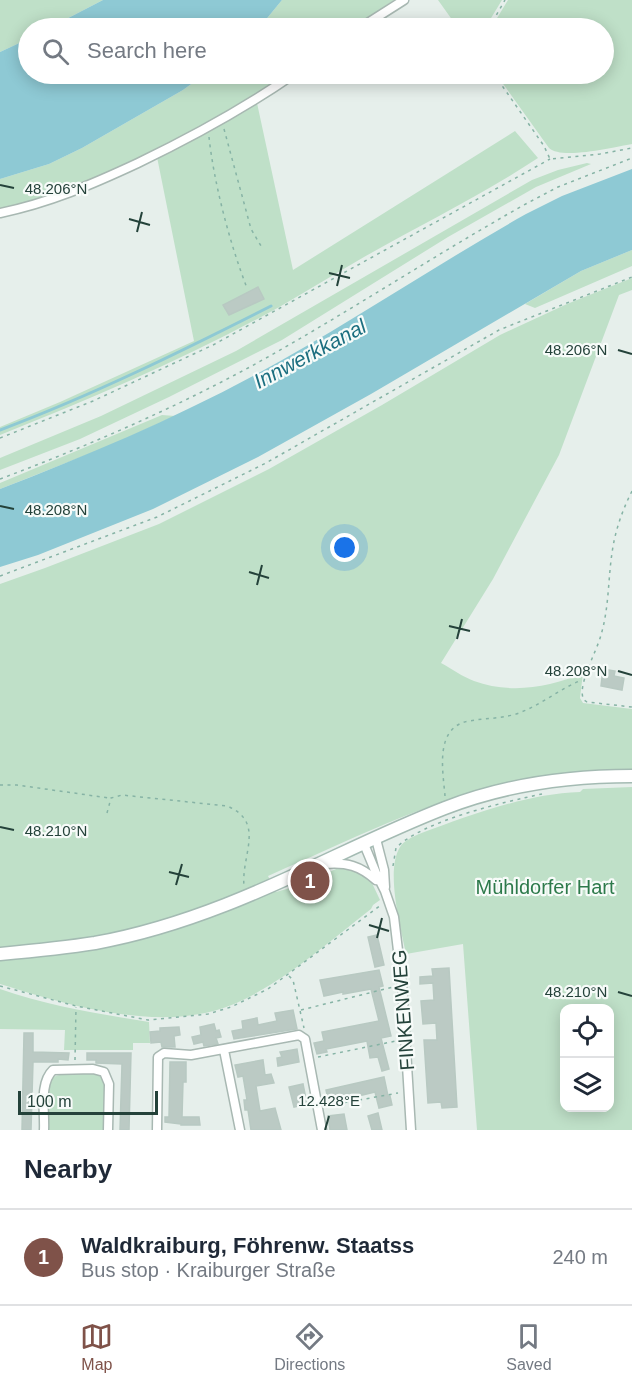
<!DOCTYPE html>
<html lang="en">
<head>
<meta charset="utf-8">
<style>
	body { margin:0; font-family:Helvetica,sans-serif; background:#f6f6f7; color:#1f2937 }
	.controls { position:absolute; right:18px; bottom:18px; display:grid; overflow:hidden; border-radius:12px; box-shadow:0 3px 15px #0003 }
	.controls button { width:54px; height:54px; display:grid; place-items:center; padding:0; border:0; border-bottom:2px solid #e0e1e3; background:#fff; color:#1f2937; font:30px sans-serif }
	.scale { position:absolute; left:18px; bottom:15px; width:140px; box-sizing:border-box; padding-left:6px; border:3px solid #24423a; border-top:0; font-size:16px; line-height:21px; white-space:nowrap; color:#24423a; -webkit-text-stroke:4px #f7fbf9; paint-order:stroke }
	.you { position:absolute; left:345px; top:548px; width:21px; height:21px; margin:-15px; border:4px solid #fff; border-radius:50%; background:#1a73e8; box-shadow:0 0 0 9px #1a73e833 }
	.badge { display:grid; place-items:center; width:39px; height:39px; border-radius:50%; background:#7f5249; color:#fff; font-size:20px; font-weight:700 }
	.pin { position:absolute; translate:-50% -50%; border:3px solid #fff; box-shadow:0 2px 6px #0006 }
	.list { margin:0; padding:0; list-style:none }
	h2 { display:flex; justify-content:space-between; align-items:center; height:78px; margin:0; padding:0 24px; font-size:26px }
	h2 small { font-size:20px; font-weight:400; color:#747a83 }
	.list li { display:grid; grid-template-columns:39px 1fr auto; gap:18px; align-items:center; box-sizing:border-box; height:96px; padding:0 24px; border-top:2px solid #e0e1e3 }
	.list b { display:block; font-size:22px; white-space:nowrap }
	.list p { margin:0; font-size:20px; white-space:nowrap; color:#747a83 }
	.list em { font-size:20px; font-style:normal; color:#747a83 }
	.icon { flex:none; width:33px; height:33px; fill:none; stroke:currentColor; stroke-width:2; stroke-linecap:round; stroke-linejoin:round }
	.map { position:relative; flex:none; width:632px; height:1130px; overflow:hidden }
	.search { position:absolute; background:#fff; box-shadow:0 3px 15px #0003; left:18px; right:18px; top:18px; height:66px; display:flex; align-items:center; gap:15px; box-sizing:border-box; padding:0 21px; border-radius:33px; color:#747a83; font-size:22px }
	.sheet { height:174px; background:#fff }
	nav { display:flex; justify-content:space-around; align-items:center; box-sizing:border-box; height:84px; border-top:2px solid #e0e1e3; background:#fff; font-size:16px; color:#747a83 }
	nav a { display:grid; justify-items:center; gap:3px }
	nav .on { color:#7f5249 }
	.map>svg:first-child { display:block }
	.green { fill:#bfe0c8; fill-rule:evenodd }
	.water { fill:#8ec9d4 }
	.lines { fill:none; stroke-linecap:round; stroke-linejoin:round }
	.stream { stroke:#8ec9d4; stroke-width:3 }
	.building { fill:#bbcac4; stroke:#b8c9c2; stroke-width:1.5 }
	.minor-casing { stroke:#a8b8b2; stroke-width:11 }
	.secondary-casing { stroke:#a4bbb3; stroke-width:15 }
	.path { stroke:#86b3a5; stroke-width:1.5; stroke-dasharray:3 4.5; stroke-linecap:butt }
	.minor { stroke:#fff; stroke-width:8 }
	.secondary { stroke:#fff; stroke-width:12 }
	.ticks { fill:none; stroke:#24423a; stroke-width:2 }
	.labels { text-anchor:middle; stroke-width:4.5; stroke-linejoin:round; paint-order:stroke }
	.park-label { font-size:20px; fill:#2d7a4b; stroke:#f7fbf9 }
	.street-label { font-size:20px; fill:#24423a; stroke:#f7fbf9 }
	.water-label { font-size:21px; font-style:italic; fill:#1c6f80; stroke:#f7fbf9 }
	.ticks-label { font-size:15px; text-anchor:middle; fill:#24423a; stroke:#f7fbf9; stroke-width:4.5; stroke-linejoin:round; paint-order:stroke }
</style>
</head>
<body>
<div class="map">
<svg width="632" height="1130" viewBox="0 0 632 1130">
	<rect width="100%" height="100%" fill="#e6efeb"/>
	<path class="green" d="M0,0H103L49,28H28V39L0,52Z
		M282,0H394L353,28H259Z
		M438,0H502L485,28H458Z
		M508,0H632V144C615,147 561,160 549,148L496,74H604V28H491Z
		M205,74H286L226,113L152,152L68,191L0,210V179L49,164L82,148L183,90Z
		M257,103L293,270L515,131L538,158C482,195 422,224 364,257C336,273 309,290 281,306C191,356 96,397 0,435V427L60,402L194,341L157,157L226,122Z
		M587,163L591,164L536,187L448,237L282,340L169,397L80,439L0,470V458L101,416L236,351L532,180L558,170Z
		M632,250V266L535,308L525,304L581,271Z
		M632,278V290L619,295L559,455L493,579L441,663C452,669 463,677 474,681C509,694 549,688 583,673L580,698L583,703L632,709V772C593,774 553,774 514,782C431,799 346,842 268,876L276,892L290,888L341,867L359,871L372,883L380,900L373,905L371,909C330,941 291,976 245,999C172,1037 74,1007 0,984V584L45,568L159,524L269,469L382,405L500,335L567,304Z
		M162,415L175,416L109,446L0,489V483Z
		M632,787V1130H477L463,944L406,954C401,928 385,871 400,847C404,841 412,837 419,834C471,815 525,794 580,792L583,789ZM564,1008H610V1108H564Z
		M0,989C48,1006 99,1014 149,1022L150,1043H133V1050H64L65,1030L0,1029Z
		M62,1074H98C111,1082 104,1116 104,1130H47L49,1085L53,1077Z"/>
	<path class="water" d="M103,0H282L259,28H49Z
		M28,39V74H205L183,90L82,148L49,164L0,179V52Z
		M632,169V250L581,271L371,394L258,457L153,509L38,555L0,567V489C86,456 171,420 253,376C346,326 434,266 526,214L562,196Z"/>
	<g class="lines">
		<path class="stream" d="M0,430C93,395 182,351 271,306"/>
	</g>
	<path class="building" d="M258,287L264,299L229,315L223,305Z
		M603,669L615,671L614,676L624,678L622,690L601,686Z
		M377,935L384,965L375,967L368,937Z
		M449,968L457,1107L442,1108L441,1102L428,1103L424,1040H437L436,1023L423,1024L421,1001L434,1000L433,983L420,984V977L433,976L432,969Z
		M379,970L383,986L379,987L391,1036L381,1038L389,1069L382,1071L378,1057L370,1058L367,1041L326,1049L327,1052L317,1054L314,1043L324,1041L322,1032L379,1021L371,989L343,994V992L324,996L320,980Z
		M293,1010L297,1029L234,1039L232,1031L243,1029L242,1021L257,1018L258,1025L277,1021L275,1013Z
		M214,1024L216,1031L219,1030L221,1037L216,1038L218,1044L204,1046L203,1042L194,1044L192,1037L201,1035L200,1027Z
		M179,1027L180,1035L174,1036L175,1047H162L161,1042L151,1043L150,1032L160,1031V1028Z
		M24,1033H33V1052L69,1053L68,1060L58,1059V1062H33L31,1130H22Z
		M297,1049L299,1062L278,1066L277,1058L282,1057L280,1052Z
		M87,1053H131L129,1130H120L122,1064L96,1063V1060H87Z
		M263,1060L265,1075L271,1074L274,1083L256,1086L260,1111L275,1108L281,1130H251L248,1110H245L244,1100H247L243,1076L238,1077L235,1065Z
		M170,1062H186V1082H183L182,1117H199L200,1125H181V1124L165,1122V1117H169Z
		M384,1077L388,1096H390L392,1105L379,1108L375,1092L329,1103L326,1090Z
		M303,1084L307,1104L294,1107L289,1087Z
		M378,1113L382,1130H372L368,1116Z
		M344,1114L347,1130H330L328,1116Z"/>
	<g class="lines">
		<g class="minor-casing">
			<path id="minor" d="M360,28L404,0
				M0,213C49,203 93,184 138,163C192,137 245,108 294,74
				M376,839L384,870L385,887
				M364,844L376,873L385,891L394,917L402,984L411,1130
				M325,864C347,862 360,866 376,880
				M224,1050L240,1130
				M44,1130C45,1112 39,1083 53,1070L93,1069L104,1072L109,1084L108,1130
				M157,1130L158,1057L164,1053L191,1055L299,1035L305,1039L322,1130"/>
		</g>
		<g class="secondary-casing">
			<path id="secondary" d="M0,954C32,951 63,948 95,943C139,935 184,921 225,905C300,876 370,837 445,808C504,785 569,776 632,776"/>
		</g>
		<path class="path" d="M489,28L505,0
			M494,74L544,146L550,159L600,154L632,148
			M224,129L251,229L261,246
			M209,137C214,184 230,244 247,288
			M0,438L93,401L213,345L550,159
			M0,479C85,447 168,411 248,368C341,317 430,258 522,206L558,187L632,158
			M632,491C622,511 615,531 612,553C608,580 609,608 601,635C597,651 576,687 584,700L587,702L632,707
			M0,576L157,517L266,463L499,330L632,277
			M0,785H17L109,798
			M445,796C443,771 434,727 469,721C485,718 500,719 516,714C540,706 559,689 582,680
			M107,813L111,798L122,795L227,806C266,822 241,855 244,886
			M393,866L396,848C422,821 504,802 542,794
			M289,976L293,980L304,1028
			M0,986L76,1006L148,1020L208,1014L231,1007L268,989L381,905
			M301,1010L393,987
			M318,1057L396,1041
			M75,1060L76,1007
			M337,1104L398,1093"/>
		<use href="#minor" class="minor"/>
		<use href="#secondary" class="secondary"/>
	</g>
	<path class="ticks" d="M0,185L14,188M129,219L150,225M137,232L142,212M329,273L350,278M337,286L342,265M618,350L632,354M0,506L14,509M249,572L269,578M257,585L262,565M449,626L470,631M457,639L462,619M618,671L632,675M0,827L14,830M169,872L189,877M176,885L182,864M369,925L389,931M377,938L382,918M618,992L632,996M325,1130L329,1116"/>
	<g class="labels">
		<g class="park-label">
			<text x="545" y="894">Mühldorfer Hart</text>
		</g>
		<g class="street-label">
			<text transform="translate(403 1010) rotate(-94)" y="7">FINKENWEG</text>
		</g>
		<g class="water-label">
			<text transform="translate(310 354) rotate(-28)" y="7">Innwerkkanal</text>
		</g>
	</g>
	<g class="ticks-label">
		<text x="56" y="194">48.206°N</text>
		<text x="576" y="355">48.206°N</text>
		<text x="56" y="515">48.208°N</text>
		<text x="576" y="676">48.208°N</text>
		<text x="56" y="836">48.210°N</text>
		<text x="576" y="997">48.210°N</text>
		<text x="329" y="1106">12.428°E</text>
	</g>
</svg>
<div class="controls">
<button><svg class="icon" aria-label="locate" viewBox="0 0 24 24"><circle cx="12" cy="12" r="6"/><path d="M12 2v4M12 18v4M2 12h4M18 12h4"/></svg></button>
<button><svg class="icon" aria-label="layers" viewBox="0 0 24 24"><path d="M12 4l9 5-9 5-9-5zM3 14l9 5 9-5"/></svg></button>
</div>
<div class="scale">100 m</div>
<div class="you"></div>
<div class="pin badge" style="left:310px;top:881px">1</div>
<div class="search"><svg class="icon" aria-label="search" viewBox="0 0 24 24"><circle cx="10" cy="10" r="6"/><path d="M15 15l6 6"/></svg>Search here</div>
</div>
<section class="sheet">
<h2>Nearby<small></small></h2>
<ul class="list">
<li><span class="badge">1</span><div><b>Waldkraiburg, Föhrenw. Staatss</b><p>Bus stop · Kraiburger Straße</p></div><em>240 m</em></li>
</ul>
</section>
<nav>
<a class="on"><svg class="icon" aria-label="map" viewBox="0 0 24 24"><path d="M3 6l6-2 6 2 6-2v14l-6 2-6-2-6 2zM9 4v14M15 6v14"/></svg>Map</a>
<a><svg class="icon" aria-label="directions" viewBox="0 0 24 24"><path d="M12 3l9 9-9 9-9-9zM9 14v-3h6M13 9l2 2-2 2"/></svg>Directions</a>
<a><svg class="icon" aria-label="saved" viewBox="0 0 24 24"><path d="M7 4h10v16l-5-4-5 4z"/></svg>Saved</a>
</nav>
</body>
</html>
